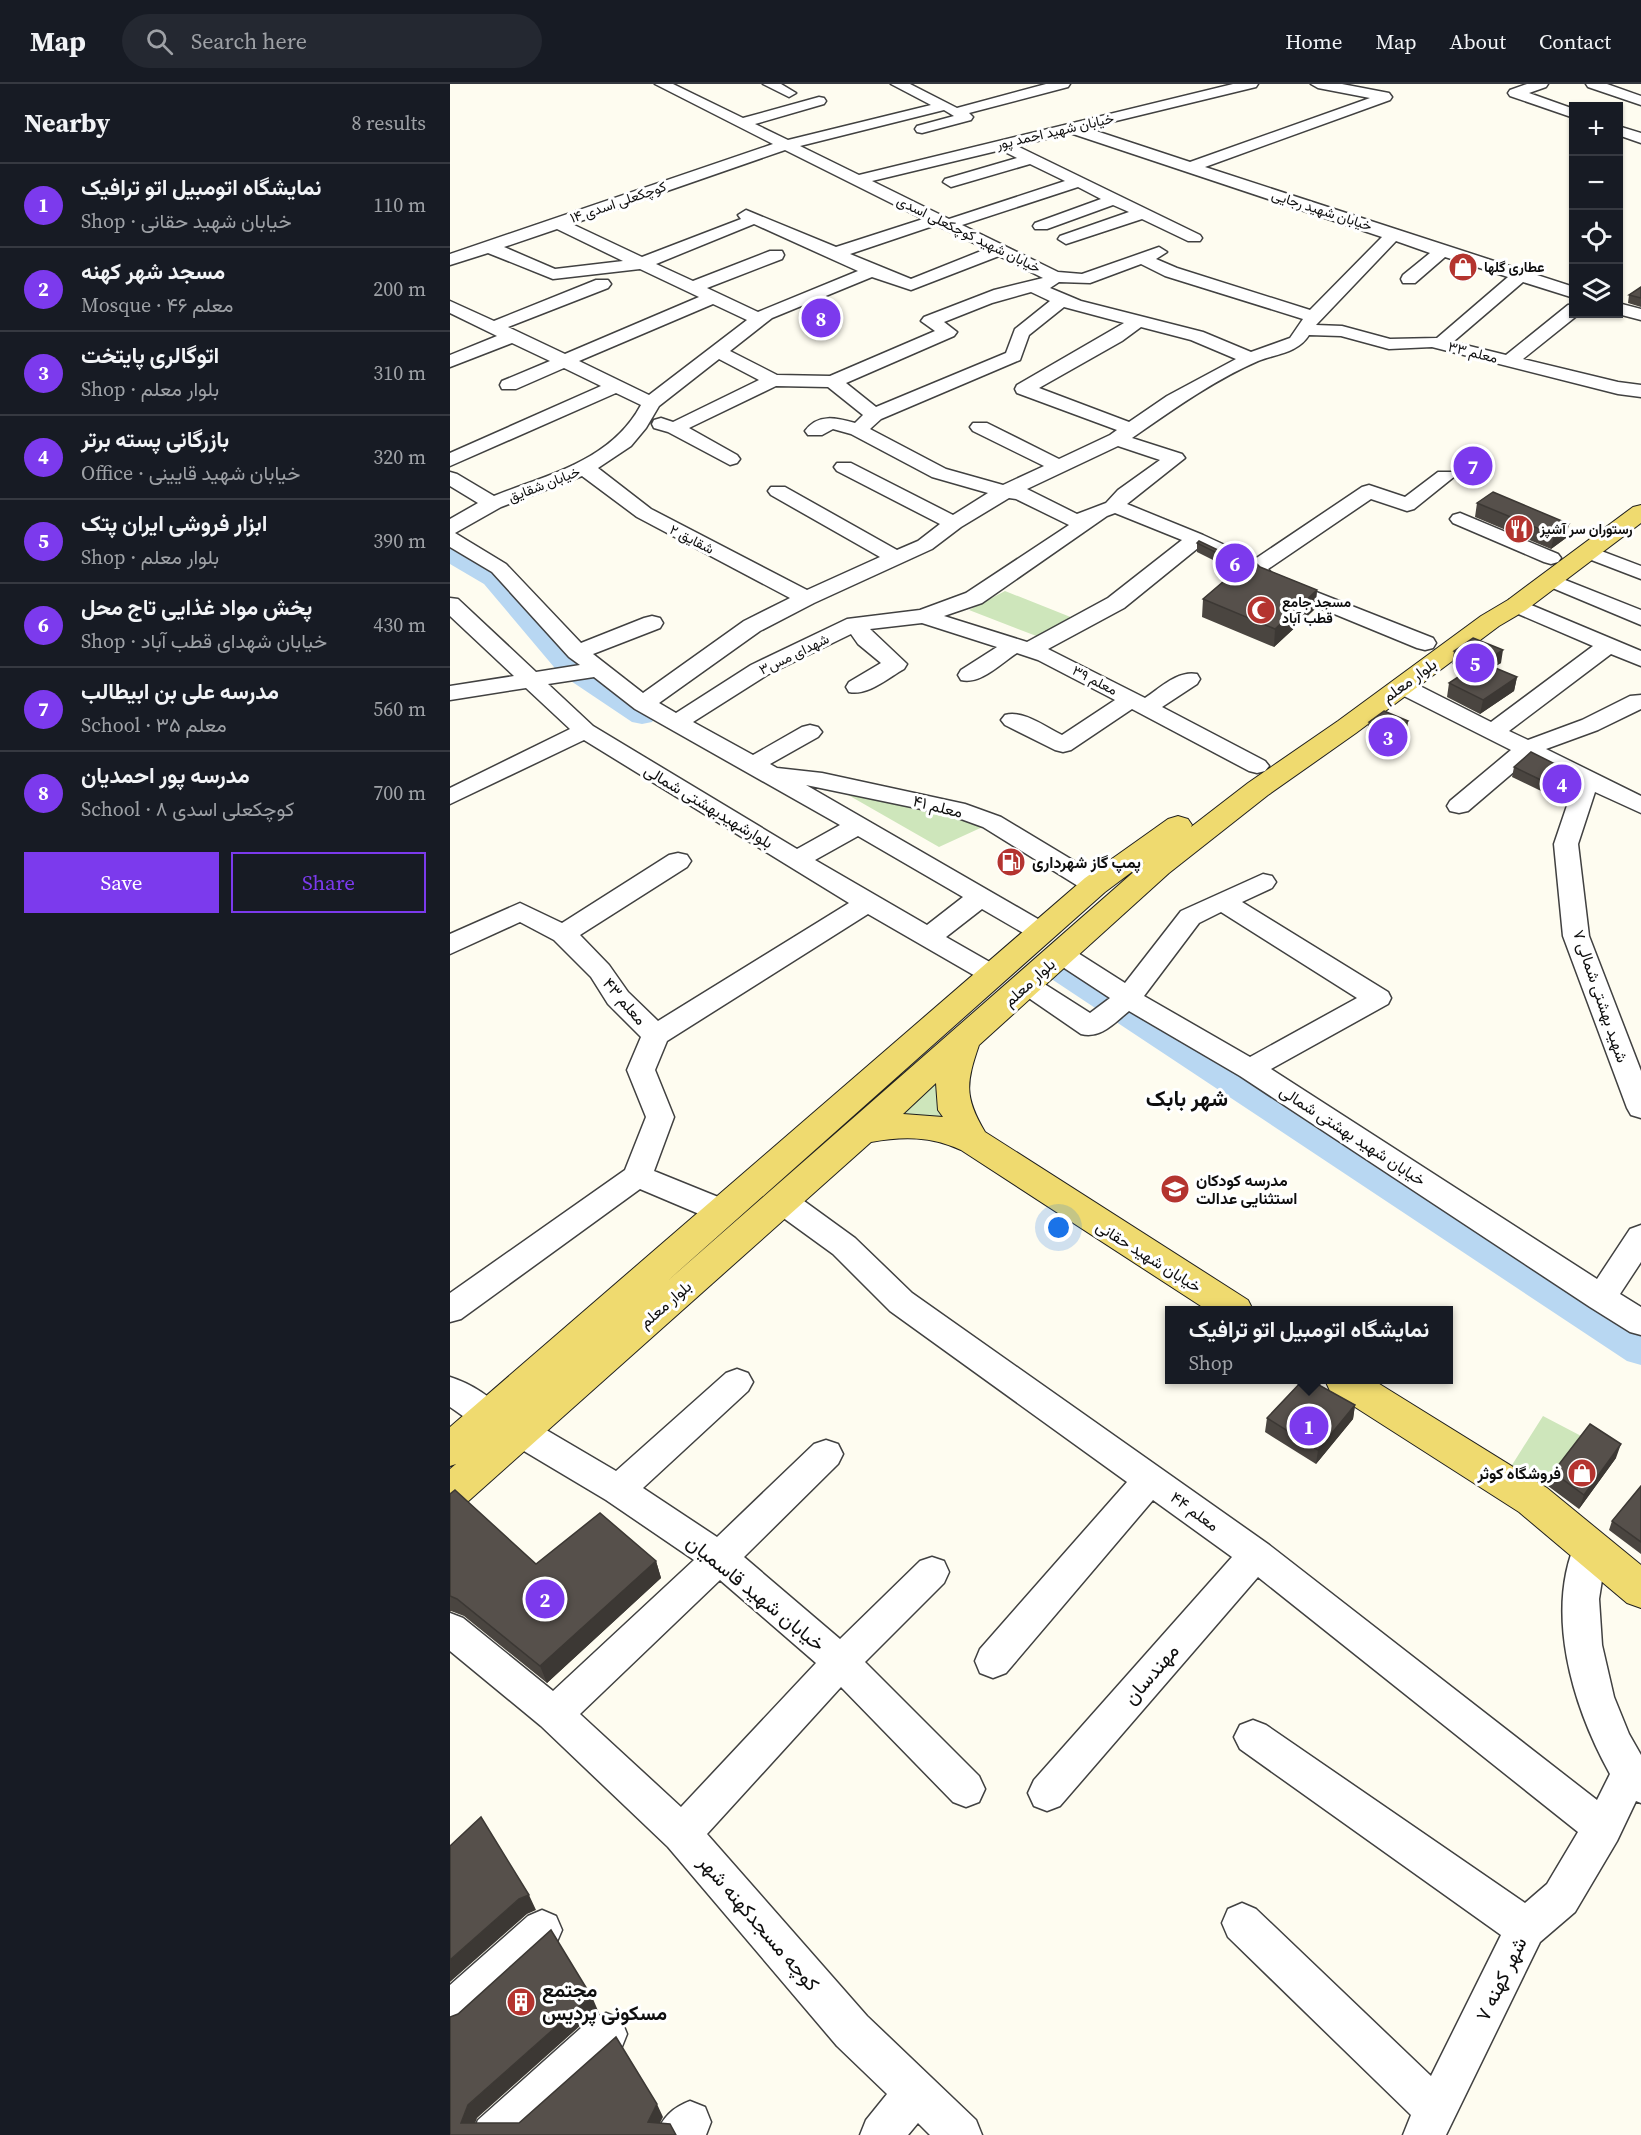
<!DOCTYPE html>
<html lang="en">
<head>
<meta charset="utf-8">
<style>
	body { margin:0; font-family:"Source Serif 4",Vazirmatn,serif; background:#242831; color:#f1f3f6 }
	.controls { position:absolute; right:18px; top:18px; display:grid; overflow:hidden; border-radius:0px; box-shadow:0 2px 4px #0004 }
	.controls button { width:54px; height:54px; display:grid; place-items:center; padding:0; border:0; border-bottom:2px solid #363941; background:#171b24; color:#f1f3f6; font:30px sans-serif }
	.you { position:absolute; left:609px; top:1144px; width:21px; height:21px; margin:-15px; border:4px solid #fff; border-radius:50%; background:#1a73e8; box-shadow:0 0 0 9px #1a73e833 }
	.badge { display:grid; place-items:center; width:39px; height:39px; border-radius:50%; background:#7c3aed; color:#fff; font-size:20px; font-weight:700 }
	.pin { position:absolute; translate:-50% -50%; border:3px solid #fff; box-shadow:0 2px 6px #0006 }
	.popup { position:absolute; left:715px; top:1222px; width:288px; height:78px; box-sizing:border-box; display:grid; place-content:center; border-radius:0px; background:#171b24; filter:drop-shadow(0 2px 4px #0005); font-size:20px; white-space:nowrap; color:#9ea1a6 }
	.popup b { font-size:22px; color:#f1f3f6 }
	.popup::after { content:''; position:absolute; left:50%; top:100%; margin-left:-12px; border:12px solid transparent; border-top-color:#171b24 }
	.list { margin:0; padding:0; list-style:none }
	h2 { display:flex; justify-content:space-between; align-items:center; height:78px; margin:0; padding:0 24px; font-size:26px }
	h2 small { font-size:20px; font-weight:400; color:#9ea1a6 }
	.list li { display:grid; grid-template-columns:39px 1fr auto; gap:18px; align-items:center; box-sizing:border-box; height:84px; padding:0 24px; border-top:2px solid #363941 }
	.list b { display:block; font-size:22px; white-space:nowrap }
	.list p { margin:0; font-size:20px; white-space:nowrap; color:#9ea1a6 }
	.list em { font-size:20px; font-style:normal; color:#9ea1a6 }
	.actions { display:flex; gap:12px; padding:18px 24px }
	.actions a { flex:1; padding:14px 0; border:2px solid #7c3aed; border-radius:0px; text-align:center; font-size:21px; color:#7c3aed }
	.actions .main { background:#7c3aed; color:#fff }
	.icon { flex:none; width:33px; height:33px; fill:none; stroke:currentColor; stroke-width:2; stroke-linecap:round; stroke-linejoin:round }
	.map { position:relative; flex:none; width:1191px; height:2051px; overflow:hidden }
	header { display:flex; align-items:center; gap:36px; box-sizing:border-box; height:84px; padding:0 30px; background:#171b24; border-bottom:2px solid #363941 }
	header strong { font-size:28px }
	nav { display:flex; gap:33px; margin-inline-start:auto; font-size:21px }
	.search { width:420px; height:54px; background:#242831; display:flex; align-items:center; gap:15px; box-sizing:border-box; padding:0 21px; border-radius:33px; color:#9ea1a6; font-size:22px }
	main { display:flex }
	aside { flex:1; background:#171b24 }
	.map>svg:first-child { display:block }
	.green { fill:#cee6bb }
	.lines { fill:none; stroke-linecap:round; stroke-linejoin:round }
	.river { fill:#b8d7f2; fill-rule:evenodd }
	.minor-casing { stroke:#414141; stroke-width:3 }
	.major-casing { stroke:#1f1f1f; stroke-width:2 }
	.minor { fill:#fff; fill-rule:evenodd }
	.major { fill:#efda6f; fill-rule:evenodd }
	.wall { fill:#4a4540 }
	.shaded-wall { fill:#3c3834 }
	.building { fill:#56504b; stroke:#3c3834; stroke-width:1.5 }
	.labels { text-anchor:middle; stroke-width:6; stroke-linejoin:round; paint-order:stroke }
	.far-street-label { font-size:14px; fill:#0e0e0e; stroke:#fff }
	.far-poi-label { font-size:14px; font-weight:bold; fill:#0e0e0e; stroke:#fff; text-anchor:start }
	.street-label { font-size:16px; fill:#0e0e0e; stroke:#fff }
	.poi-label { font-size:16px; font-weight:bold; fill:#0e0e0e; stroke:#fff; text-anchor:start }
	.near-street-label { font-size:20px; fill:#0e0e0e; stroke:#fff }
	.near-poi-label { font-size:20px; font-weight:bold; fill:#0e0e0e; stroke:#fff; text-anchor:start }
	.district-label { font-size:22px; font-weight:bold; fill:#0e0e0e; stroke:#fff }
</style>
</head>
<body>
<header>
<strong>Map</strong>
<div class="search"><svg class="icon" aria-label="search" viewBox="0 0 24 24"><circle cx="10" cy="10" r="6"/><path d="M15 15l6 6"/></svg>Search here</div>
<nav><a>Home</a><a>Map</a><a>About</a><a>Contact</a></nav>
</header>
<main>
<aside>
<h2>Nearby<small>8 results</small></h2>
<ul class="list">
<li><span class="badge">1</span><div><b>نمایشگاه اتومبیل اتو ترافیک</b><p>Shop · خیابان شهید حقانی</p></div><em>110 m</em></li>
<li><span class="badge">2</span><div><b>مسجد شهر کهنه</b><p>Mosque · معلم ۴۶</p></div><em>200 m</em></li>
<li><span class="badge">3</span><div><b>اتوگالری پایتخت</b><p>Shop · بلوار معلم</p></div><em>310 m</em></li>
<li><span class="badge">4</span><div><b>بازرگانی پسته برتر</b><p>Office · خیابان شهید قایینی</p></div><em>320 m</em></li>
<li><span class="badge">5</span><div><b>ابزار فروشی ایران پتک</b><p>Shop · بلوار معلم</p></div><em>390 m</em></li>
<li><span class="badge">6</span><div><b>پخش مواد غذایی تاج محل</b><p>Shop · خیابان شهدای قطب آباد</p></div><em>430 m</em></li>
<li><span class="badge">7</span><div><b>مدرسه علی بن ابیطالب</b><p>School · معلم ۳۵</p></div><em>560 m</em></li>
<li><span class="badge">8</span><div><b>مدرسه پور احمدیان</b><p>School · کوچکعلی اسدی ۸</p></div><em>700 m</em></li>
</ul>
<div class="actions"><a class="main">Save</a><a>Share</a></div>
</aside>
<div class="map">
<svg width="1191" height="2051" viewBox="0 0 1191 2051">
	<rect width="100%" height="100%" fill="#fefcf0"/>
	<path class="green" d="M555,507L623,534L589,553L519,526Z
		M372,696L550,735L489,763Z
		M510,966L518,1053L425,1042Z
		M1093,1332L1135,1354L1098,1403L1062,1381Z"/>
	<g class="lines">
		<path class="river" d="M0,461L9,464L52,490L129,577L202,626L206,632L202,638L192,640L182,638L109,589L34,500L0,480Z
			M611,875L622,878L1191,1246V1281L1177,1277L600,894L595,886L600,878Z"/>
		<g class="minor-casing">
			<path id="minor" d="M205,0H223L293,34L369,13L374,14L376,17L374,20L305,40L338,56L481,21L441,0H460L507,24L596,0H620L618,3L519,29L523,33L521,36L472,49L467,48L465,45L467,42L504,32L494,26L350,62L409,91L783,0H808L806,3L637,44L740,78L920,14L868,4L861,0H892L939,9L942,13L940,16L755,83L1124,203V214L1073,198L1003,258L1056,271L1118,221L1124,220V230H1129L1073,275L1168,298L1191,301V313L1168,310L982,263L939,265L891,252L859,251C848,269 826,270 808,277C764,296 721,327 682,354L732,370L735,374L677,420L753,451L805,475L912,403L919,401L955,413L988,388H1002L1005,392L964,425L957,427L921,415L818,485L823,491L983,554L986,559L983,564L975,566L967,564L809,499L799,488L748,464L674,524L598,565L695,614C710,604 728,586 747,590L750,595L747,600L712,623L815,677L819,682L815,687L807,689L799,687L682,625L621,666L613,668L605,666L555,641L551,636L555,631C574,626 595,643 612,651L665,616L588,576L567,569C551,579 531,601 511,596L508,591L511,586L547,563L472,539L420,545L457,580L454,585C438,594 418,612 399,608L396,603L399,598L431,579L408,560L401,550L317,591L243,638L303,671L352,643L360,641L368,643L372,648L368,653L320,680L327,684L372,689L515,720L551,733L654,795L658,801L654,807L645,809L636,807L533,743L500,731L356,701L600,842L604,848L600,854L591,857L582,854L532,825L496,853L552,885L556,891L552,897L543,900L534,897L418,830L217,957L205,986L224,1033L204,1087L283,1119L287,1127L283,1135L272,1138L261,1135L190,1105L11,1235L0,1238V1209L175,1086L196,1033L177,986L191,953L158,920L141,893L104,856L70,838L0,870V850L70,819L112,839L219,771L228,769L237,771L241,777L237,783L130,851L159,881L178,908L208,937L399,819L134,656L0,720V704L120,645L76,604L0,616V602L64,592L0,532V514L8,515L86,588L130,581L119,573L42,488L0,463V435L28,419L0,402V388L7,390L44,412C99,390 161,377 191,321L166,309L0,382V369L151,302L114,284L66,305H52L50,301L52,297L100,277L62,259L0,283V271L47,252L0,229V217L44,237L146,196H158L161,200L158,204L58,243L115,270L249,213L190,185L103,195L38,169L0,181V170L323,60ZM620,49L932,153L860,226L727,184L706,175L717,168L709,163L632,190L608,188L512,141L628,103L651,115L585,139L583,142L585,145H597L663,121L679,128L610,152L608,155L616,160L692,135L738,157H750L752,154L750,151L567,62ZM335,66L473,135L386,163L296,126L288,131L291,135L192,173L122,140ZM551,66L567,74L495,95L493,98L501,103L580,80L615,97L499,135L422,97ZM304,140L408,187L308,228L257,204L332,175L334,171L332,167H320L243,197L206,180ZM486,141L536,165L461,195L400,170ZM107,145L173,177L105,185L54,163ZM946,157L980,169L953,191L951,195L953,199H965L995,173L1058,193L987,254L940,255L892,242L866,241ZM549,172L593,194L544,206L474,233L471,237L485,247L380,292L327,291L280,267L322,234L422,193L461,206ZM691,180L715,192L853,235L840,254L801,268L753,248L631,217L600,204L609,198L640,199ZM581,208L600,217L565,245L556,269L426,323L396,299L504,252L507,248L494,238L542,219ZM263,220L297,236L199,311L129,277ZM614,223L674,239L567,301L565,305L567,309L667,346L660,351L609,375L537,339H523L520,343L523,347L594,382L553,401L496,385L420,345L431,335L570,276L579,251ZM691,243L741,256L786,275L717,312L679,338L589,304L672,257ZM269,275L309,296L223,338L211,334L204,336L202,340L204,344L218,348L280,381L287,379L290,375L287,371L239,344L326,302L378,303L413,331L405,339C387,334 368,329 355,347L358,351H372L383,345L401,350L482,393L538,409L503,431L401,379H387L384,383L387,387L490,440L468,457L447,466L335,403H321L318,407L321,411L430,473L357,506L201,425L148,384L181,362L196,344L209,322ZM668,362L710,376L668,406L656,419L627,430L577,405ZM132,392L187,433L340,514L294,537L193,609L143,570L210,544L213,539L210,534L202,532L194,534L131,559L56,480L5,449L51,423ZM559,414L566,415L619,441L516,509L470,526L397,535L301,581L226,629L209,619L310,547L364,519L482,465L511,443ZM665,429L732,456L658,514L577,558L494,532L532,519L657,432ZM144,593L185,625L390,741L347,765L143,642L98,600ZM408,752L513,813L477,841L365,776Z
				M313,0H331L346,9L339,13Z
				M1077,0H1098L1096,3L1079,9L1124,25V34L1060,12L1058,9L1060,6Z
				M1136,0H1157L1191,12V21L1138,3Z
				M1168,42L1191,49V59L1168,51Z
				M1168,219L1191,225V236L1168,230Z
				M1010,429L1108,470L1111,474L1108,478L1101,480L1094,478L1003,439L1000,435L1003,431Z
				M1138,462L1191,482V495L1131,472L1128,468L1131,464Z
				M1100,490L1191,526V541L1093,500L1089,496L1093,492Z
				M1067,515L1191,567V582L1161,570L1059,647L1078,656L1132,636L1180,612L1191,611V625L1148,646L1096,665L1191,712V729L1145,708L1128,760L1139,852L1191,987V1034L1181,1031L1177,1024L1113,852L1104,760L1125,698L1079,675L1018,727L1009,729L1000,727L997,722L1000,717L1061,666L944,607L941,602L944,597L952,595L960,597L1041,638L1143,562L1059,526L1056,521L1059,516Z
				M813,790L822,792L826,798L822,804L792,818L938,908L941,914L938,920L821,985L1147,1195L1180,1145L1191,1141V1178L1170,1210L1191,1223V1251L1180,1248L1140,1223L790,992L679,927C664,939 651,955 631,950L567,906L563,900L567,894L576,891L585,894L640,929L660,914L602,876L598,870L602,864L611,861L620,864L675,899L731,827ZM771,828L907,914L800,973L694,912L749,839Z
				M332,1106L343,1109L405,1154L462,1209L818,1460L1147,1716L1160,1690C1123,1623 1093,1527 1128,1453L1140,1449L1152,1453L1157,1464L1149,1515L1152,1561L1164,1613L1179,1650L1191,1671V1719L1186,1717L1167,1757L1125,1828L1090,1858L996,2051H953L961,2031L778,1853L772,1839L778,1825L792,1819L806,1825L981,1992L1051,1851L790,1665L784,1653L790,1641L803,1636L816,1641L1075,1819L1097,1800L1128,1748L808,1493L610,1722L597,1727L584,1722L578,1709L584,1696L782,1473L703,1416L556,1589L543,1594L530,1589L525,1577L530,1565L677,1398L440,1227L383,1170L321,1125L317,1117L321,1109Z
				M287,1285L298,1289L303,1298L298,1307L193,1404L267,1453L364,1360L376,1356L388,1360L393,1370L388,1380L294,1473L390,1555L470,1477L482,1473L494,1477L499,1488L494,1499L415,1578L529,1692L535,1705L529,1718L516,1723L503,1718L391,1603L257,1750L417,1932L526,2036L532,2051H480L468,2039L458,2051H410L416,2036L437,2010L387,1962L218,1763L91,1642L0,1567V1529L13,1534L103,1607L244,1476L156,1416L57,1357L53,1347L57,1337L69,1333L81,1337L166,1387L276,1289ZM270,1496L366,1579L231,1723L130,1630Z
				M0,1293C19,1299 46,1314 55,1332L51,1342C30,1349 17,1334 0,1323Z
				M92,1826L106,1832L112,1846L106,1860L15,1943L0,1949V1901L78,1832Z
				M156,1929L171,1935L177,1950L171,1965L75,2051H22L28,2036L141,1935Z
				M240,2017L255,2023L261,2038L256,2051H206C213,2033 222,2024 240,2017Z"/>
		</g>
		<g class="major-casing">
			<path id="major" d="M1191,421V439L1076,526L1049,542L906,649L818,711L719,789L529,961C516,999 514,1013 535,1048L798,1216L803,1226H757L511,1066C481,1052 453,1052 421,1058L14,1421L0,1426V1385L6,1380L0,1382V1343L635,794L718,735L728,732L738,735L742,741L741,743L798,699L888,637L1031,532L1058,516L1183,423ZM695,778L214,1200L655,808ZM486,999L488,1026L493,1033L453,1030Z
				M875,1296H923L1097,1404L1191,1481V1524L1177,1519L1069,1428L880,1307Z"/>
		</g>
		<use href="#minor" class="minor"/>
		<use href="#major" class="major"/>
	</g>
	<path class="wall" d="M1191,203V223L1178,219L1179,211Z
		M1027,419L1116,454L1101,465L1025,433Z
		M747,459L795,479L810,483L867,506L865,525L824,563L752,533L753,515L785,487L747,468Z
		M1004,567L1051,579L1043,583L1067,593L1064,607L1030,630L997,613L999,599L1018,587L1002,580Z
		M919,638L957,647L940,659L917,647Z
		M1064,683L1125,690L1116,719L1062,693Z
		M905,1321L903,1335L866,1380L815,1348L817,1334Z
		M1166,1374L1129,1425L1098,1402L1103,1388Z
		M1191,1402V1470L1159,1446L1162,1437Z
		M0,1410L86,1480L206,1477L211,1494L97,1599L14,1532L1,1527L0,1528Z"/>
	<path class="shaded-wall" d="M1119,440L1116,454L1101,465L1104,451Z
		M867,506L865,525L824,563L825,545Z
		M1053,566L1051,579L1029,592L1031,580Z
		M1067,593L1064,607L1030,630L1033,616Z
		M958,637L957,647L940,659L942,649Z
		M905,1321L903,1335L866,1380L868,1366Z
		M1171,1360L1166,1374L1129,1425L1134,1411Z
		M206,1477L211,1494L97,1599L90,1582Z
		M79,1811L86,1826L77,1830L0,1898V1876L69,1815Z
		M143,1915L149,1929L140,1933L27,2034L21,2051L11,2039L18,2021L133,1919Z
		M207,2020L213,2033L204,2051L198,2038Z"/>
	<path class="building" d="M1191,203V214L1179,211Z
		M1043,408L1119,440L1104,451L1027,419Z
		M749,457L795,479L791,481L747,459Z
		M801,474L810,483L867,506L825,545L753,515Z
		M1023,554L1053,566L1033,579L1031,578L1030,579L1004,567Z
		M1031,578L1067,593L1033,616L999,599Z
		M934,627L958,637L942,649L919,638Z
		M1081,668L1125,690L1118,709L1064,683Z
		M853,1296H860L905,1321L868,1366L817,1334Z
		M1140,1340L1171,1360L1134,1411L1103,1388Z
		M1191,1402V1458L1162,1437Z
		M5,1406L86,1480L150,1429L206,1477L90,1582L7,1515L0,1512V1410Z
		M31,1733L79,1811L69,1815L0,1876V1762Z
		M101,1846L143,1915L133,1919L18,2021L11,2039H69L166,1953L207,2020L198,2038L220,2040L226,2051H0V1933L8,1930Z"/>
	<defs>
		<g id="shop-disc" transform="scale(1.5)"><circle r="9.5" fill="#b4342f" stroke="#fff"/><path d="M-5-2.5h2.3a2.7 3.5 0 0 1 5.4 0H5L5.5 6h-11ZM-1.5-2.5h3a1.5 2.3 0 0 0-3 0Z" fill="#fff"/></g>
		<g id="restaurant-disc" transform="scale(1.5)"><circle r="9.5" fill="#b4342f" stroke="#fff"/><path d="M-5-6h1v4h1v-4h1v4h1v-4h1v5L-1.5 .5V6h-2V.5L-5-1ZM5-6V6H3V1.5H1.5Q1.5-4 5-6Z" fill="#fff"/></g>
		<g id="mosque-disc" transform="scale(1.5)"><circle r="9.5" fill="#b4342f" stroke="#fff"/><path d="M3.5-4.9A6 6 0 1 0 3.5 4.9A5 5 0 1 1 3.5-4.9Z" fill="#fff"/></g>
		<g id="fuel-disc" transform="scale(1.5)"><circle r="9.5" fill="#b4342f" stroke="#fff"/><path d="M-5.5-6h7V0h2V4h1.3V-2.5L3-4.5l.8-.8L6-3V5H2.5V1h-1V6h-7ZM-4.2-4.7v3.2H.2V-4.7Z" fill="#fff"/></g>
		<g id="school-disc" transform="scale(1.5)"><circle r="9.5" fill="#b4342f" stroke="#fff"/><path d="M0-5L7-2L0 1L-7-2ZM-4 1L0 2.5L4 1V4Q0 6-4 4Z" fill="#fff"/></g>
		<g id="building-disc" transform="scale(1.5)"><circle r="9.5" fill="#b4342f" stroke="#fff"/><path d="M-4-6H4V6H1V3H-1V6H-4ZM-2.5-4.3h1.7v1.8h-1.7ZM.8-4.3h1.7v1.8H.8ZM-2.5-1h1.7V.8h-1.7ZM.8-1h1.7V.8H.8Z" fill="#fff"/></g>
	</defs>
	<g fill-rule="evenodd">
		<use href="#shop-disc" x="1013" y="183"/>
		<use href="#restaurant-disc" x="1069" y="445"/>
		<use href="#mosque-disc" x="811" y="526"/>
		<use href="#fuel-disc" x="561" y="778"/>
		<use href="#school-disc" x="725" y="1105"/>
		<use href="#shop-disc" x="1132" y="1389"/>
		<use href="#building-disc" x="71" y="1918"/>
	</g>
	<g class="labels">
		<g class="far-street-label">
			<text transform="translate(605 47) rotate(-13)" y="5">خیابان شهید احمد پور</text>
			<text transform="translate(168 118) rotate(-19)" y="5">کوچکعلی اسدی ۱۴</text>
			<text transform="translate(872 126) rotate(18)" y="5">خیابان شهید رجایی</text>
			<text transform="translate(519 150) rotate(26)" y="5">خیابان شهید کوچکعلی اسدی</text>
			<text transform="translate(1023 268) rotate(14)" y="5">معلم ۳۳</text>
			<text transform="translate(94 400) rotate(-21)" y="5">خیابان شقایق</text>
			<text transform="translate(242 455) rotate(27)" y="5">شقایق ۲</text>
			<text transform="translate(344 570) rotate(-26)" y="5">شهدای مس۳</text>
			<text transform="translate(645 596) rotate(27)" y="5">معلم ۳۹</text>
		</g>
		<g class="far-poi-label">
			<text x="1034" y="188">عطاری گلها</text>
			<text x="1090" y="450">رستوران سر آشپز</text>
			<text x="832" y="523">مسجد جامع<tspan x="832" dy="16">قطب آباد</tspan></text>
		</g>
		<g class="street-label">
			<text transform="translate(959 596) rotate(-36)" y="6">بلوار معلم</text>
			<text transform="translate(259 722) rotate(31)" y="6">بلوارشهیدبهشتی شمالی</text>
			<text transform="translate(488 722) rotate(14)" y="6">معلم ۴۱</text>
			<text transform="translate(579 898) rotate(-42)" y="6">بلوار معلم</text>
			<text transform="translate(1151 912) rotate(71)" y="6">شهید بهشتی شمالی ۷</text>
			<text transform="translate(175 917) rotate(49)" y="6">معلم ۴۳</text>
			<text transform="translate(903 1051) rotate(33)" y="6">خیابان شهید بهشتی شمالی</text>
			<text transform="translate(699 1172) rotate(32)" y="6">خیابان شهید حقانی</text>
			<text transform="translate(215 1220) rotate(-41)" y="6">بلوار معلم</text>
			<text transform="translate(745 1427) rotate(36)" y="6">معلم ۴۴</text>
		</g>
		<g class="poi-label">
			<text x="582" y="784">پمپ گاز شهرداری</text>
			<text x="746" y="1102">مدرسه کودکان<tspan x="746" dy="18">استثنایی عدالت</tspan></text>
			<text x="1111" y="1395" text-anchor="end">فروشگاه کوثر</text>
		</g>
		<g class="near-street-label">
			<text transform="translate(306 1509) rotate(39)" y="7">خیابان شهید قاسمیان</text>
			<text transform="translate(701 1590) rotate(-49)" y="7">مهندسان</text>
			<text transform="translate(309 1839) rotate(49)" y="7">کوچه مسجدکهنه شهر</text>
			<text transform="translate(1051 1895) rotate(-64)" y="7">شهر کهنه ۷</text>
		</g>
		<g class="near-poi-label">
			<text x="92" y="1913">مجتمع<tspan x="92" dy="23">مسکونی پردیس</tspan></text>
		</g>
		<g class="district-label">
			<text x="737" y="1022">شهر بابک</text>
		</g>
	</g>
</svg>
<div class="controls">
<button>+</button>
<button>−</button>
<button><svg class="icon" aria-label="locate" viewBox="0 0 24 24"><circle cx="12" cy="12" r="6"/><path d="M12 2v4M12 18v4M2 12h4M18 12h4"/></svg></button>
<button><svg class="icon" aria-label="layers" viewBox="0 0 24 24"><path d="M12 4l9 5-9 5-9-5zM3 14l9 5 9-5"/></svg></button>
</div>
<div class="you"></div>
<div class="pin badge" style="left:859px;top:1342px">1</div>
<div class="popup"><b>نمایشگاه اتومبیل اتو ترافیک</b>Shop</div>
<div class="pin badge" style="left:95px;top:1515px">2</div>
<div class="pin badge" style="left:938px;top:653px">3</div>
<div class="pin badge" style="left:1112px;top:700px">4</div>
<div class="pin badge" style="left:1025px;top:579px">5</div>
<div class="pin badge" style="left:785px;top:479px">6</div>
<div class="pin badge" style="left:1023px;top:382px">7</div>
<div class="pin badge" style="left:371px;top:234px">8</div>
</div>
</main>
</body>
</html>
